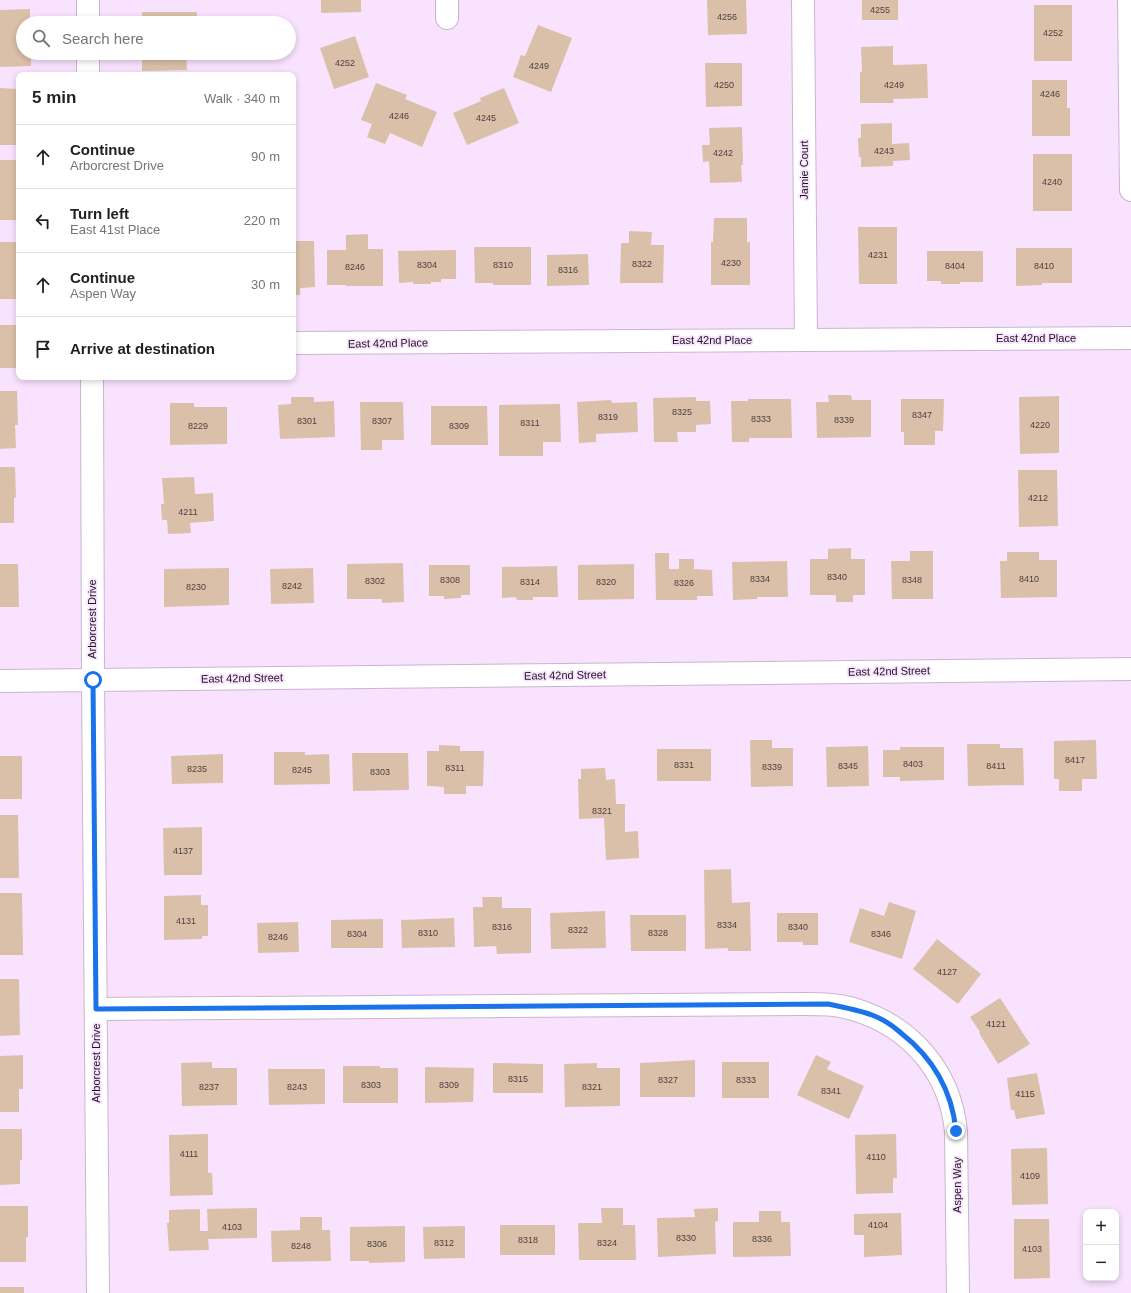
<!DOCTYPE html>
<html lang="en">
<head>
<meta charset="utf-8">
<style>
	body { margin:0; font-family:Arial,sans-serif; background:#f6f6f6; color:#202124 }
	.controls { position:absolute; right:12px; bottom:12px; display:grid; overflow:hidden; border-radius:8px; box-shadow:0 2px 6px #0003 }
	.controls button { width:36px; height:36px; display:grid; place-items:center; padding:0; border:0; border-bottom:1px solid #e0e0e0; background:#fff; color:#202124; font:20px sans-serif }
	.stop { position:absolute; width:12px; height:12px; margin:-9px; border:3px solid #1a73e8; border-radius:50%; background:#fff }
	.stop.end { background:#1a73e8; border-color:#fff; box-shadow:0 1px 4px #0008 }
	.list { margin:0; padding:0; list-style:none }
	h2 { display:flex; justify-content:space-between; align-items:center; height:52px; margin:0; padding:0 16px; font-size:17px }
	h2 small { font-size:13px; font-weight:400; color:#757577 }
	.list li { display:grid; grid-template-columns:26px 1fr auto; gap:12px; align-items:center; box-sizing:border-box; height:64px; padding:0 16px; border-top:1px solid #e0e0e0 }
	.list b { display:block; font-size:15px; white-space:nowrap }
	.list p { margin:0; font-size:13px; white-space:nowrap; color:#757577 }
	.list em { font-size:13px; font-style:normal; color:#757577 }
	.icon { flex:none; width:22px; height:22px; fill:none; stroke:currentColor; stroke-width:2; stroke-linecap:round; stroke-linejoin:round }
	.map { position:relative; flex:none; width:1131px; height:1293px; overflow:hidden }
	.search { position:absolute; background:#fff; box-shadow:0 2px 6px #0003; left:16px; top:16px; width:280px; height:44px; display:flex; align-items:center; gap:10px; box-sizing:border-box; padding:0 14px; border-radius:22px; color:#757577; font-size:15px }
	.panel { position:absolute; background:#fff; box-shadow:0 2px 6px #0003; left:16px; top:72px; width:280px; height:308px; border-radius:8px }
	.map>svg:first-child { display:block }
	.building { fill:#dbc0a9 }
	.lines { fill:none; stroke-linecap:round; stroke-linejoin:round }
	.minor-casing { stroke:#cab5d0; stroke-width:24 }
	.minor { stroke:#fff; stroke-width:22 }
	.route { stroke:#1a73e8; stroke-width:5 }
	.labels { text-anchor:middle; stroke-width:3.5; stroke-linejoin:round; paint-order:stroke }
	.number-label { font-size:9px; fill:#4d4042 }
	.street-label { font-size:11px; fill:#1e1620; stroke:#f8e2fe }
</style>
</head>
<body>
<div class="map">
<svg width="1131" height="1293" viewBox="0 0 1131 1293">
	<rect width="100%" height="100%" fill="#f8e2fe"/>
	<path class="building" d="M321,0H361V12L321,13Z
		M707,0H746L747,34L708,35Z
		M862,0H898V20H862Z
		M1034,5H1072V61H1034Z
		M30,9V21H39V23H23V53H31V66L0,67V10Z
		M142,12H197V23H142Z
		M538,25L572,38L551,92L513,77L521,55L525,56Z
		M355,36L369,77L334,89L320,48Z
		M893,46V65L927,64L928,98L893,99L894,103H860V72H862L861,47Z
		M138,53H186L187,70L142,71V57H138Z
		M705,63H742V106L706,107Z
		M1032,80H1067V108H1070V136H1032Z
		M376,83L407,95L405,99L437,112L422,147L390,133L385,144L367,137L372,124L361,120Z
		M0,88L19,89V145H0Z
		M504,88L519,123L467,145L453,113L481,101L480,98Z
		M892,123V144L909,143L910,160L893,161V166L861,167V157H859L858,138H861V124Z
		M742,127L743,165H741L742,182L710,183L709,161L703,162L702,145H710L709,128Z
		M1033,154H1072V211H1033Z
		M0,160H19V220H0Z
		M714,218H747V242H750V285H711V242H713Z
		M858,227H897V284H859Z
		M629,231L652,232L651,245H664L663,283H620L621,243H629Z
		M368,234V249H383V286H346V285H327V250H346V235Z
		M293,241H314L315,287L300,288V295H293Z
		M0,242H19V299H0Z
		M474,247H531V285H493V283H475Z
		M1016,248H1072V283H1042V285L1016,286Z
		M456,250V279H441V282H431V284H413V282L399,283L398,251Z
		M927,251H983V282H960V284H941V281H927Z
		M588,254L589,285L547,286V255Z
		M0,325H19V343H17L18,368H0Z
		M0,391H17L18,425H15L16,448L0,449Z
		M828,395H851L852,400H871V437L817,438L816,402H829Z
		M1059,396V453L1020,454L1019,397Z
		M291,397H314V402L334,401L335,437L280,439L278,405L291,404Z
		M696,397V401H710L711,424L696,425V432H677L678,442H654L653,398Z
		M748,399H791L792,438H749V442H732L731,401H748Z
		M901,399H944L943,431H935V445H904V432H901Z
		M611,400L612,403L637,402L638,432L596,434V442L579,443L577,402Z
		M360,402H403L404,440H382V450H361Z
		M170,403H194V407H227V444L170,445Z
		M560,404L561,442H543V456H499V405Z
		M431,406H487L488,445H431Z
		M0,467H15L16,497L14,498V523H0Z
		M1018,470H1057L1058,526L1019,527Z
		M194,477L195,494L213,493L214,521L190,523L191,533L168,534L167,520H162L161,504H164L162,478Z
		M851,548V559H865V595H853V602H836V595H810V559H828V549Z
		M910,551H933V599H892L891,561H910Z
		M1007,552H1039V560H1057V597L1001,598L1000,561H1007Z
		M655,553H669V569H679V559H694V569L712,570L713,596H697V600H656Z
		M787,561L788,597H757V599L733,600L732,562Z
		M403,563L404,602L382,603V599H347V564Z
		M0,564H18L19,607H0Z
		M634,564V599L578,600V565Z
		M429,565H470V595H461V598L444,599V596H429Z
		M557,566L558,597H533V600H517L516,597L502,598V567Z
		M229,568V605L164,607V569Z
		M313,568L314,603L271,604L270,569Z
		M750,740H772V748H793V786L751,787Z
		M1096,740L1097,779H1082V791H1059V779H1054V741Z
		M967,744H1000V748H1023L1024,785L968,786Z
		M439,745L460,746V751H484L483,786H466V794H444V787L427,786V751H439Z
		M868,746L869,786L827,787L826,747Z
		M900,747H944V780L900,781V777H883V750H900Z
		M657,749H711V781H657Z
		M274,752H305V755L329,754L330,784L274,785Z
		M352,753H408L409,790L353,791Z
		M223,754V783L172,784L171,756Z
		M0,756H22V799H0Z
		M605,768L606,780L615,779L616,804H625V832L638,831L639,858L606,860L604,818L579,819L578,779H581V769Z
		M0,815H18L19,878H0Z
		M202,827V875H164L163,828Z
		M731,869L732,903L750,902L751,951H728V948L705,949L704,870Z
		M0,893H22L23,955H0Z
		M201,895V905H208V936H202V939L164,940V896Z
		M482,897H502V908H531V953L497,954L496,946L474,947L473,907H483Z
		M889,902L916,911L902,959L849,942L860,908L884,916Z
		M605,911L606,948L551,949L550,913Z
		M777,913H818V945H803V942H777Z
		M630,915H686V951H631Z
		M454,918L455,947L402,948L401,920Z
		M383,919V948H331V920Z
		M298,922L299,952L258,953L257,923Z
		M937,939L981,974L958,1004L913,969Z
		M0,979H19L20,1035L0,1036Z
		M1000,998L1030,1044L998,1064L979,1033L980,1032L970,1017Z
		M23,1055V1089H19V1112H0V1056Z
		M816,1055L831,1062L827,1069L864,1086L849,1119L797,1095Z
		M695,1060V1097H640V1063Z
		M212,1062V1068H237V1105L182,1106L181,1063Z
		M722,1062H769V1098H722Z
		M493,1063L543,1064V1093H493Z
		M597,1063V1068H620V1106L565,1107L564,1064Z
		M343,1066H380V1068H398V1103H343Z
		M425,1067L474,1068L473,1102L425,1103Z
		M268,1069H325V1104L269,1105Z
		M1037,1073L1045,1114L1016,1119L1014,1110H1011L1007,1078Z
		M0,1129H22V1160H20V1184L0,1185Z
		M208,1134V1173H212L213,1195L170,1196L169,1135Z
		M896,1134L897,1178H893V1193L856,1194L855,1135Z
		M1047,1148L1048,1204L1012,1205L1011,1149Z
		M0,1206H28V1237H26V1262H0Z
		M257,1208V1238L208,1239L209,1250L169,1251L167,1223H169V1210L200,1209V1231H208L207,1209Z
		M601,1208H623V1225H635L636,1260H579L578,1223H602Z
		M718,1208V1221L715,1222L716,1254L658,1257L657,1218L695,1217L694,1209Z
		M759,1211H781V1222H790L791,1256L733,1257V1222H759Z
		M901,1213L902,1255L864,1257V1235H854V1214Z
		M300,1217H322V1230H330L331,1261L272,1262L271,1231L300,1230Z
		M1014,1219H1049L1050,1278L1014,1279Z
		M500,1225H555V1255H500Z
		M405,1226V1262L369,1263V1261H350V1227Z
		M465,1226V1258L424,1259L423,1227Z
		M0,1287H24V1293H0Z"/>
	<g class="lines">
		<g class="minor-casing">
			<path id="minor" d="M88,0V23
				M447,0V18
				M803,0L806,340
				M1129,0L1131,190
				M88,53V75
				M293,343L1131,338
				M92,377L93,680L98,1293
				M0,681L1131,669
				M96,1009L804,1004C821,1004 837,1004 853,1009C911,1026 950,1072 956,1131L958,1293"/>
		</g>
		<use href="#minor" class="minor"/>
	</g>
	<g class="lines">
		<path class="route" d="M93,680L96,1009L828,1004C843,1007 858,1010 872,1015C883,1019 893,1026 901,1033C933,1058 952,1091 956,1131"/>
	</g>
	<g class="labels">
		<g class="number-label">
			<text x="880" y="13">4255</text>
			<text x="727" y="20">4256</text>
			<text x="1053" y="36">4252</text>
			<text x="345" y="66">4252</text>
			<text x="539" y="69">4249</text>
			<text x="724" y="88">4250</text>
			<text x="894" y="88">4249</text>
			<text x="1050" y="97">4246</text>
			<text x="399" y="119">4246</text>
			<text x="486" y="121">4245</text>
			<text x="884" y="154">4243</text>
			<text x="723" y="156">4242</text>
			<text x="1052" y="185">4240</text>
			<text x="878" y="258">4231</text>
			<text x="731" y="266">4230</text>
			<text x="642" y="267">8322</text>
			<text x="427" y="268">8304</text>
			<text x="503" y="268">8310</text>
			<text x="955" y="269">8404</text>
			<text x="1044" y="269">8410</text>
			<text x="355" y="270">8246</text>
			<text x="568" y="273">8316</text>
			<text x="682" y="415">8325</text>
			<text x="922" y="418">8347</text>
			<text x="608" y="420">8319</text>
			<text x="761" y="422">8333</text>
			<text x="844" y="423">8339</text>
			<text x="307" y="424">8301</text>
			<text x="382" y="424">8307</text>
			<text x="530" y="426">8311</text>
			<text x="1040" y="428">4220</text>
			<text x="198" y="429">8229</text>
			<text x="459" y="429">8309</text>
			<text x="1038" y="501">4212</text>
			<text x="188" y="515">4211</text>
			<text x="837" y="580">8340</text>
			<text x="760" y="582">8334</text>
			<text x="1029" y="582">8410</text>
			<text x="450" y="583">8308</text>
			<text x="912" y="583">8348</text>
			<text x="375" y="584">8302</text>
			<text x="530" y="585">8314</text>
			<text x="606" y="585">8320</text>
			<text x="684" y="586">8326</text>
			<text x="292" y="589">8242</text>
			<text x="196" y="590">8230</text>
			<text x="1075" y="763">8417</text>
			<text x="913" y="767">8403</text>
			<text x="684" y="768">8331</text>
			<text x="848" y="769">8345</text>
			<text x="996" y="769">8411</text>
			<text x="772" y="770">8339</text>
			<text x="455" y="771">8311</text>
			<text x="197" y="772">8235</text>
			<text x="302" y="773">8245</text>
			<text x="380" y="775">8303</text>
			<text x="602" y="814">8321</text>
			<text x="183" y="854">4137</text>
			<text x="186" y="924">4131</text>
			<text x="727" y="928">8334</text>
			<text x="502" y="930">8316</text>
			<text x="798" y="930">8340</text>
			<text x="578" y="933">8322</text>
			<text x="428" y="936">8310</text>
			<text x="658" y="936">8328</text>
			<text x="357" y="937">8304</text>
			<text x="881" y="937">8346</text>
			<text x="278" y="940">8246</text>
			<text x="947" y="975">4127</text>
			<text x="996" y="1027">4121</text>
			<text x="518" y="1082">8315</text>
			<text x="668" y="1083">8327</text>
			<text x="746" y="1083">8333</text>
			<text x="371" y="1088">8303</text>
			<text x="449" y="1088">8309</text>
			<text x="209" y="1090">8237</text>
			<text x="297" y="1090">8243</text>
			<text x="592" y="1090">8321</text>
			<text x="831" y="1094">8341</text>
			<text x="1025" y="1097">4115</text>
			<text x="189" y="1157">4111</text>
			<text x="876" y="1160">4110</text>
			<text x="1030" y="1179">4109</text>
			<text x="878" y="1228">4104</text>
			<text x="232" y="1230">4103</text>
			<text x="686" y="1241">8330</text>
			<text x="762" y="1242">8336</text>
			<text x="528" y="1243">8318</text>
			<text x="444" y="1246">8312</text>
			<text x="607" y="1246">8324</text>
			<text x="377" y="1247">8306</text>
			<text x="301" y="1249">8248</text>
			<text x="1032" y="1252">4103</text>
		</g>
		<g class="street-label">
			<text transform="translate(804 170) rotate(-90)" y="4">Jamie Court</text>
			<text x="1036" y="342">East 42nd Place</text>
			<text x="712" y="344">East 42nd Place</text>
			<text transform="translate(388 343) rotate(-1)" y="4">East 42nd Place</text>
			<text transform="translate(92 619) rotate(-90)" y="4">Arborcrest Drive</text>
			<text transform="translate(889 671) rotate(-1)" y="4">East 42nd Street</text>
			<text transform="translate(565 675) rotate(-1)" y="4">East 42nd Street</text>
			<text transform="translate(242 678) rotate(-1)" y="4">East 42nd Street</text>
			<text transform="translate(96 1063) rotate(-90)" y="4">Arborcrest Drive</text>
			<text transform="translate(957 1185) rotate(-90)" y="4">Aspen Way</text>
		</g>
	</g>
</svg>
<div class="controls">
<button>+</button>
<button>−</button>
</div>
<div class="stop" style="left:93px;top:680px"></div>
<div class="stop end" style="left:956px;top:1131px"></div>
<div class="search"><svg class="icon" aria-label="search" viewBox="0 0 24 24"><circle cx="10" cy="10" r="6"/><path d="M15 15l6 6"/></svg>Search here</div>
<section class="panel">
<h2>5 min<small>Walk · 340 m</small></h2>
<ul class="list">
<li><svg class="icon" aria-label="ahead" viewBox="0 0 24 24"><path d="M12 20V5M6 11l6-6 6 6"/></svg><div><b>Continue</b><p>Arborcrest Drive</p></div><em>90 m</em></li>
<li><svg class="icon" aria-label="left" viewBox="0 0 24 24"><path d="M17 20v-9H6M10 6l-5 5 5 5"/></svg><div><b>Turn left</b><p>East 41st Place</p></div><em>220 m</em></li>
<li><svg class="icon" aria-label="ahead" viewBox="0 0 24 24"><path d="M12 20V5M6 11l6-6 6 6"/></svg><div><b>Continue</b><p>Aspen Way</p></div><em>30 m</em></li>
<li><svg class="icon" aria-label="arrive" viewBox="0 0 24 24"><path d="M6 21V4h12l-3 4 3 4H6"/></svg><div><b>Arrive at destination</b></div></li>
</ul>
</section>
</div>
</body>
</html>
